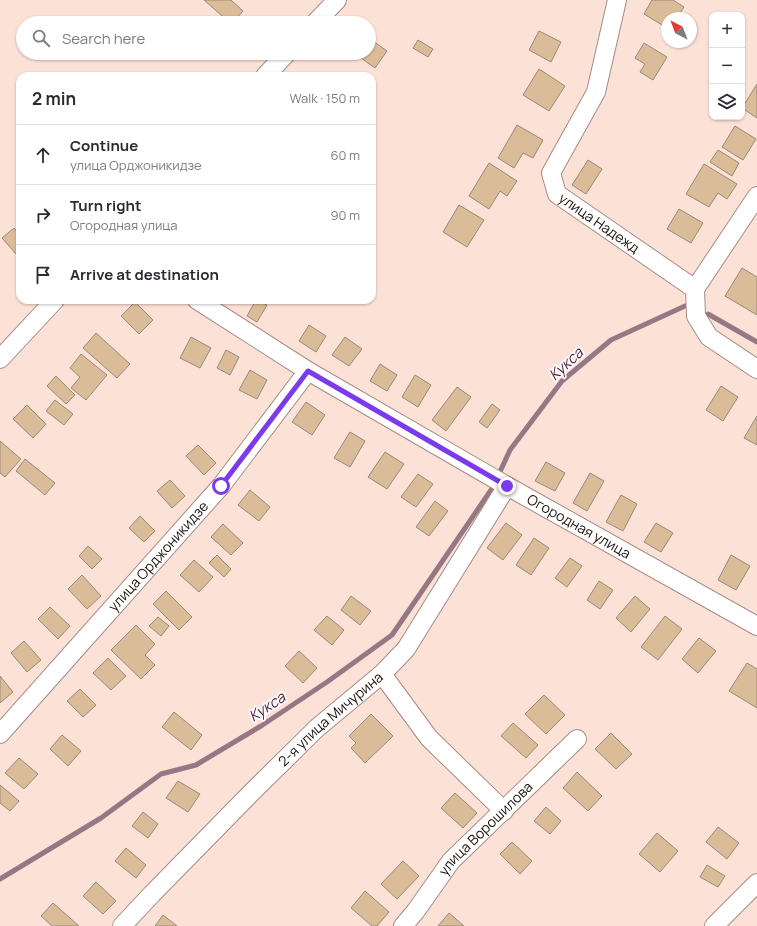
<!DOCTYPE html>
<html lang="en">
<head>
<meta charset="utf-8">
<style>
	body { margin:0; font-family:Manrope,sans-serif; background:#f7f7f7; color:#2b2b33 }
	.controls { position:absolute; right:12px; top:12px; display:grid; overflow:hidden; border-radius:8px; box-shadow:0 1px 3px #0004 }
	.controls button { width:36px; height:36px; display:grid; place-items:center; padding:0; border:0; border-bottom:1px solid #e1e1e2; background:#fff; color:#2b2b33; font:20px sans-serif }
	.compass { position:absolute; left:661px; top:12px; width:36px; height:36px; border-radius:50%; background:#fff; box-shadow:0 1px 3px #0004; rotate:318deg }
	.stop { position:absolute; width:12px; height:12px; margin:-9px; border:3px solid #7c3aed; border-radius:50%; background:#fff }
	.stop.end { background:#7c3aed; border-color:#fff; box-shadow:0 1px 4px #0008 }
	.list { margin:0; padding:0; list-style:none }
	h2 { display:flex; justify-content:space-between; align-items:center; height:52px; margin:0; padding:0 16px; font-size:17px }
	h2 small { font-size:13px; font-weight:400; color:#7c7c81 }
	.list li { display:grid; grid-template-columns:26px 1fr auto; gap:12px; align-items:center; box-sizing:border-box; height:60px; padding:0 16px; border-top:1px solid #e1e1e2 }
	.list b { display:block; font-size:15px; white-space:nowrap }
	.list p { margin:0; font-size:13px; white-space:nowrap; color:#7c7c81 }
	.list em { font-size:13px; font-style:normal; color:#7c7c81 }
	.icon { flex:none; width:22px; height:22px; fill:none; stroke:currentColor; stroke-width:2; stroke-linecap:round; stroke-linejoin:round }
	.map { position:relative; flex:none; width:757px; height:926px; overflow:hidden }
	.search { position:absolute; background:#fff; box-shadow:0 1px 3px #0004; left:16px; top:16px; width:360px; height:44px; display:flex; align-items:center; gap:10px; box-sizing:border-box; padding:0 14px; border-radius:22px; color:#7c7c81; font-size:15px }
	.panel { position:absolute; background:#fff; box-shadow:0 1px 3px #0004; left:16px; top:72px; width:360px; height:232px; border-radius:12px }
	.map>svg:first-child { display:block }
	.lines { fill:none; stroke-linecap:round; stroke-linejoin:round }
	.stream { stroke:#987785; stroke-width:5 }
	.building { fill:#dbbc99; stroke:#998976 }
	.minor-casing { stroke:#a58c83; stroke-width:20 }
	.minor { stroke:#fff; stroke-width:18 }
	.route { stroke:#7c3aed; stroke-width:5 }
	.labels { text-anchor:middle; stroke-width:3.5; stroke-linejoin:round; paint-order:stroke }
	.street-label { font-size:14px; fill:#19100d; stroke:#fff }
	.water-label { font-size:15px; font-style:italic; fill:#4f1b3b; stroke:#fff }
</style>
</head>
<body>
<div class="map">
<svg width="757" height="926" viewBox="0 0 757 926">
	<rect width="100%" height="100%" fill="#fce1d7"/>
	<g class="lines">
		<path class="stream" d="M708,314L757,342
			M498,476L510,450L562,381L611,340L685,306
			M0,879L101,818L161,774L196,765L261,726L327,682L392,635L491,490"/>
	</g>
	<path class="building" d="M204,0H231L243,11L232,23H230Z
		M652,0H673L684,7L677,18H667V28L644,14Z
		M539,31L561,42L551,62L529,50Z
		M369,38L387,51L375,68L354,53H369Z
		M418,40L433,49L428,57L413,48Z
		M644,43L667,57L653,80L640,72L645,64L635,58Z
		M539,69L565,86L549,111L523,95Z
		M757,84V118L742,108Z
		M517,125L543,140L533,158L523,153L514,168L498,158Z
		M735,126L756,139L743,160L722,147Z
		M718,150L739,163L732,176L710,162Z
		M588,160L602,169L586,194L572,185Z
		M489,163L517,181L507,196L500,191L489,209L469,196Z
		M704,164L737,184L727,199L718,193L709,207L686,194Z
		M459,205L484,220L467,247L443,232Z
		M679,209L703,223L691,243L667,229Z
		M14,228L20,235V253L17,255L2,238Z
		M742,268L757,277V315L725,296Z
		M256,300L267,305L257,322L247,316Z
		M135,302L153,320L139,334L121,316Z
		M309,325L326,336L316,352L299,341Z
		M96,333L130,364L117,378L83,348Z
		M191,337L211,348L200,368L180,358Z
		M345,337L362,349L349,366L332,355Z
		M226,350L239,357L230,375L217,368Z
		M81,354L107,375L86,400L71,388L80,377L70,368Z
		M380,364L397,375L387,391L370,381Z
		M250,370L267,380L257,399L239,390Z
		M415,375L431,385L418,407L402,397Z
		M56,376L75,395L66,404L47,386Z
		M721,386L738,397L723,421L706,410Z
		M457,387L471,397L446,431L432,420Z
		M55,400L73,414L64,425L46,411Z
		M306,402L325,415L312,435L292,422Z
		M492,404L500,410L487,428L479,422Z
		M27,405L46,424L33,438L13,419Z
		M757,416V445L744,438Z
		M350,432L365,441L350,467L334,458Z
		M0,441L21,459L5,477L0,473Z
		M198,445L216,463L204,475L186,456Z
		M385,452L404,464L387,489L368,477Z
		M25,459L55,483L45,495L16,471Z
		M546,462L565,473L555,491L535,481Z
		M590,473L604,481L587,511L573,503Z
		M418,474L433,484L416,507L401,497Z
		M170,480L185,496L172,508L157,491Z
		M250,490L270,507L259,521L238,505Z
		M621,495L637,504L623,531L606,522Z
		M435,501L448,511L429,536L416,527Z
		M140,516L155,531L144,542L129,528Z
		M506,523L522,535L503,560L487,548Z
		M656,523L673,533L661,552L644,542Z
		M223,524L243,543L231,555L211,537Z
		M534,538L549,548L531,575L516,565Z
		M88,546L102,559L92,569L79,556Z
		M217,555L231,569L224,577L209,563Z
		M731,555L750,566L736,590L718,580Z
		M570,558L582,566L567,587L555,578Z
		M194,560L213,577L199,592L180,575Z
		M82,575L101,596L87,609L68,589Z
		M599,581L613,590L600,609L587,600Z
		M166,591L192,617L179,630L153,604Z
		M351,596L371,611L360,625L341,610Z
		M635,596L650,609L631,632L616,618Z
		M50,607L70,626L58,639L38,619Z
		M327,616L344,630L332,645L314,630Z
		M665,616L682,629L658,660L641,647Z
		M158,617L169,626L161,636L149,626Z
		M136,625L155,644L145,655L155,665L141,679L111,650Z
		M699,638L716,651L698,673L682,659Z
		M24,641L41,660L27,672L11,653Z
		M299,651L317,668L303,683L285,666Z
		M108,658L126,676L111,690L93,673Z
		M747,663L757,669V708L729,691Z
		M0,676L13,692L0,703Z
		M80,689L96,705L83,717L67,701Z
		M544,695L565,715L546,734L525,714Z
		M174,712L202,735L191,750L162,727Z
		M371,714L393,736L365,763L351,748L356,743L349,736Z
		M513,723L538,745L526,758L501,736Z
		M611,733L632,754L616,769L595,749Z
		M62,735L81,751L68,766L50,749Z
		M19,758L38,774L24,789L5,773Z
		M577,772L602,796L588,811L563,788Z
		M178,781L200,794L188,812L166,798Z
		M0,785L19,801L10,811L0,803Z
		M455,793L477,813L463,828L441,808Z
		M546,807L561,821L550,834L534,821Z
		M143,812L158,824L148,838L132,826Z
		M718,827L739,843L727,859L706,842Z
		M657,833L678,851L660,872L639,854Z
		M512,842L532,861L520,874L500,854Z
		M126,848L146,865L136,878L115,861Z
		M403,861L419,876L397,899L381,884Z
		M707,865L725,876L718,887L700,877Z
		M96,882L116,901L103,914L83,896Z
		M365,891L389,912L377,926H372L351,908Z
		M53,903L79,926H52L41,916Z
		M449,913L464,926H438Z
		M163,915L177,926H155Z"/>
	<g class="lines">
		<g class="minor-casing">
			<g id="minor">
				<path id="s1" d="M617,0L596,92L551,173L557,194L695,289L696,316L709,337L757,369"/>
				<path d="M315,23L337,0"/>
				<path d="M265,76L287,53"/>
				<path d="M695,289L757,196"/>
				<path id="s2" d="M197,300L308,371L507,486L757,626"/>
				<path d="M0,359L55,300"/>
				<path d="M382,674L429,738L504,811"/>
				<path id="s3" d="M0,734L221,486L308,371"/>
				<path id="s4" d="M122,926L152,894L251,793L317,728L382,674L406,649L507,486"/>
				<path id="s5" d="M403,926L415,912L451,861L577,739"/>
				<path d="M714,926L757,883"/>
			</g>
		</g>
		<use href="#minor" class="minor"/>
	</g>
	<g class="lines">
		<path class="route" d="M221,486L308,371L507,486"/>
	</g>
	<g class="labels">
		<g class="street-label">
			<text dy="5" stroke="none"><textPath href="#s1" startOffset="260">улица Надежд</textPath></text>
			<text dy="5" stroke="none"><textPath href="#s2" startOffset="444">Огородная улица</textPath></text>
			<text dy="5" stroke="none"><textPath href="#s3" startOffset="238">улица Орджоникидзе</textPath></text>
			<text dy="5" stroke="none"><textPath href="#s4" startOffset="294">2-я улица Мичурина</textPath></text>
			<text dy="5" stroke="none"><textPath href="#s5" startOffset="128">улица Ворошилова</textPath></text>
		</g>
		<g class="water-label">
			<text transform="translate(566 364) rotate(-43)" y="5">Кукса</text>
			<text transform="translate(267 707) rotate(-34)" y="5">Кукса</text>
		</g>
	</g>
</svg>
<div class="controls">
<button>+</button>
<button>−</button>
<button><svg class="icon" aria-label="layers" viewBox="0 0 24 24"><path d="M12 4l9 5-9 5-9-5zM3 14l9 5 9-5"/></svg></button>
</div>
<svg class="compass" viewBox="-18 -18 36 36"><path d="M0-13l5 13h-10z" fill="#e53935"/><path d="M0 13l5-13h-10z" fill="#7c7c81"/></svg>
<div class="stop" style="left:221px;top:486px"></div>
<div class="stop end" style="left:507px;top:486px"></div>
<div class="search"><svg class="icon" aria-label="search" viewBox="0 0 24 24"><circle cx="10" cy="10" r="6"/><path d="M15 15l6 6"/></svg>Search here</div>
<section class="panel">
<h2>2 min<small>Walk · 150 m</small></h2>
<ul class="list">
<li><svg class="icon" aria-label="ahead" viewBox="0 0 24 24"><path d="M12 20V5M6 11l6-6 6 6"/></svg><div><b>Continue</b><p>улица Орджоникидзе</p></div><em>60 m</em></li>
<li><svg class="icon" aria-label="right" viewBox="0 0 24 24"><path d="M7 20v-9h11M14 6l5 5-5 5"/></svg><div><b>Turn right</b><p>Огородная улица</p></div><em>90 m</em></li>
<li><svg class="icon" aria-label="arrive" viewBox="0 0 24 24"><path d="M6 21V4h12l-3 4 3 4H6"/></svg><div><b>Arrive at destination</b></div></li>
</ul>
</section>
</div>
</body>
</html>
